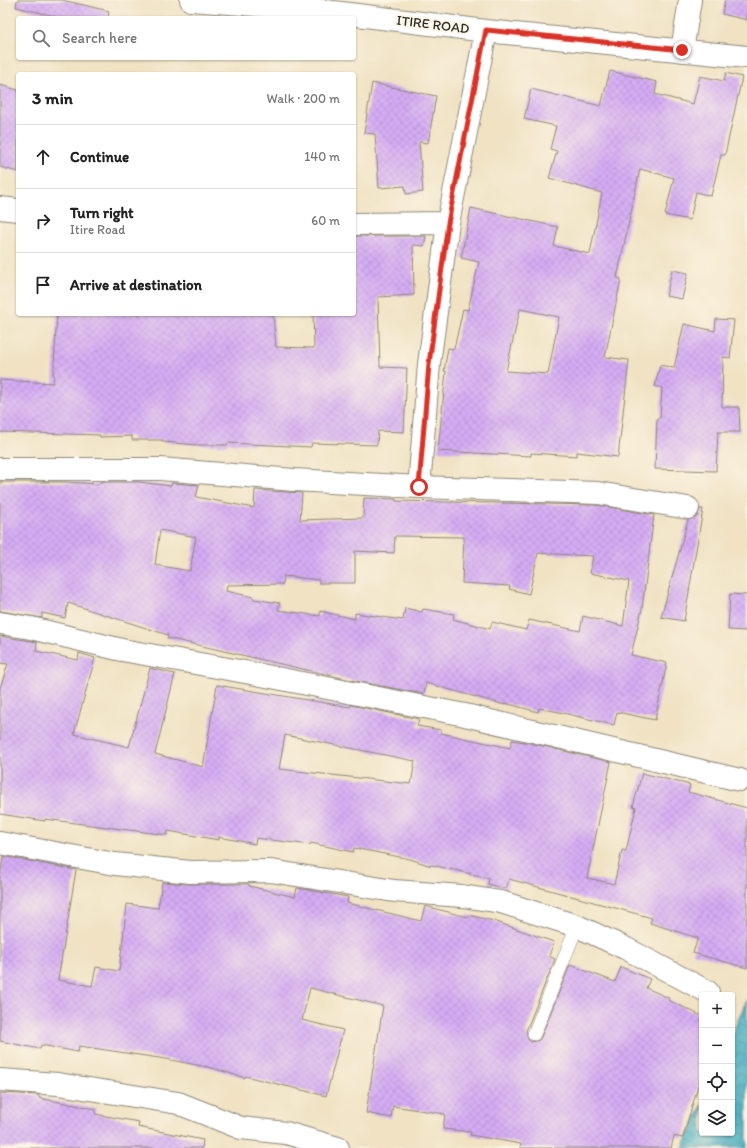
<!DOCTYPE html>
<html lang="en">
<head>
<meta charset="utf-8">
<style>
	body { margin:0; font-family:Itim,sans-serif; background:#f6f6f6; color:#222 }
	.controls { position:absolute; right:12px; bottom:12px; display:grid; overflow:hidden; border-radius:4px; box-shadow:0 1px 3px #0004 }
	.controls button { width:36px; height:36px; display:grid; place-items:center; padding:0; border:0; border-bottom:1px solid #e0e0e0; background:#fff; color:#222; font:20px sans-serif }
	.stop { position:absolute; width:12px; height:12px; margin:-9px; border:3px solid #d93025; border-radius:50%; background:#fff }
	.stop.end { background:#d93025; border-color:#fff; box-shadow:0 1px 4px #0008 }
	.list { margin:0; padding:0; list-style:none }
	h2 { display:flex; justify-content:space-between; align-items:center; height:52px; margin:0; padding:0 16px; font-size:17px }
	h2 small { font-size:13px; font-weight:400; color:#767676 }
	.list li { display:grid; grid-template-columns:26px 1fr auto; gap:12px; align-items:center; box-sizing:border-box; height:64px; padding:0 16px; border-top:1px solid #e0e0e0 }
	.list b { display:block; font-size:15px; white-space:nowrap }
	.list p { margin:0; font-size:13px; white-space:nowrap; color:#767676 }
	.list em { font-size:13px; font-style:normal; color:#767676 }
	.icon { flex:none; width:22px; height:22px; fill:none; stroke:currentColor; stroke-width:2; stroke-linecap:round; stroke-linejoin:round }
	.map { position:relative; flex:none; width:747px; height:1148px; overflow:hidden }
	.search { position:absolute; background:#fff; box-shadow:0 1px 3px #0004; left:16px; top:16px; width:340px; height:44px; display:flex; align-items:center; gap:10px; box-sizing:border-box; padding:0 14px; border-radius:4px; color:#767676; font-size:15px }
	.panel { position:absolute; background:#fff; box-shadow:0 1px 3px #0004; left:16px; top:72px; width:340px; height:244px; border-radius:4px }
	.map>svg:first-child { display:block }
	.water { fill:url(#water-waves); stroke:#346a74 }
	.building { fill:url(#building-cross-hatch); fill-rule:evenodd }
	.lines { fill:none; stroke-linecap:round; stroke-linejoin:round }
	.lane-casing { stroke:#8e8677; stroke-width:14 }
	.street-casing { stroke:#8e8677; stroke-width:24 }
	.lane { stroke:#fff; stroke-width:13 }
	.street { stroke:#fff; stroke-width:22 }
	.route { stroke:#d93025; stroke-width:5 }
	.labels { text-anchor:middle; stroke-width:4; stroke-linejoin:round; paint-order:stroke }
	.street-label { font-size:14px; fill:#2b2b2b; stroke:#fcf5e5 }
</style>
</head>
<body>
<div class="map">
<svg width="747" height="1148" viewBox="0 0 747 1148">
	<defs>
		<pattern id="water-waves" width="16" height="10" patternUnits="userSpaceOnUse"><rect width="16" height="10" fill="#3da8bd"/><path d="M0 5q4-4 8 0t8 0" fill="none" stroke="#33899a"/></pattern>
		<pattern id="building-cross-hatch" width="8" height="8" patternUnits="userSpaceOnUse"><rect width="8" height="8" fill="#d5acf4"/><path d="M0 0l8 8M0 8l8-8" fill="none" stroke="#b794d1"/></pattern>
	</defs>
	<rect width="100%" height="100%" fill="#fcf5e5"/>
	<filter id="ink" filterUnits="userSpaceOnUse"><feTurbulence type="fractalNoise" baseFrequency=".025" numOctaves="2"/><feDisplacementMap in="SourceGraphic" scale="8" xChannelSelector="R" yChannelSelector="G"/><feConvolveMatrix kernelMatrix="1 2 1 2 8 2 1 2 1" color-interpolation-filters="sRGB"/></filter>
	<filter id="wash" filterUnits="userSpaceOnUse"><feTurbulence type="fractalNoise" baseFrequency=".012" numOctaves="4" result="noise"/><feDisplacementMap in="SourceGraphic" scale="16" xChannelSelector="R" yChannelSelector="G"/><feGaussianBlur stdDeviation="0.9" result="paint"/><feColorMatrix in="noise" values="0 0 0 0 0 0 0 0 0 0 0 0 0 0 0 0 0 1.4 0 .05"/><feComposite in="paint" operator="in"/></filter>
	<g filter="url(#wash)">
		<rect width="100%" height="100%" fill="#f0e2c3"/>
		<path class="water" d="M747,999V1148H683L702,1104V1133H732V1034Z"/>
		<g id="blocks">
			<path class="building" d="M17,0H62L109,11L108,18H63L16,7Z
				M725,0H747V20L722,14Z
				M610,71L657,82L655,94L693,104L700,76L724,81L726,73L742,77L725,155H721L711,196L696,192L690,220L665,215L674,178L640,169L617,278L621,279L605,357L629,360L618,457L577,452V456L531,453V456L438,451L446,371H444L448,348L454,349L463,309L468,310L479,262L461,258L471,208L558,227L554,246L590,254L602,193L549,178L557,151L550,149L556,126L524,119L531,89L601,106ZM520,309L559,317L548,374L506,371Z
				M372,83L436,96L428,143L419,142L423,192L406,194L405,186L379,188L375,134L364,133Z
				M0,85L18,90V172L0,167Z
				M354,236H426L424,246L413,245L414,295L378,297L380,367L407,368L404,432L378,431L377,445L312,443L311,447L228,443L227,445H198L163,442V440H132V436L100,437V435L0,432V380L53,383L57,314H273L276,347L314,348L313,314H354Z
				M672,270L688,273L682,299L666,296Z
				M716,319L734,320L730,358L723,357L722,407H739L740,432H718L716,471L655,469L657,418H660L662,388L655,386L660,365L674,368L684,324L715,331Z
				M0,482H65L99,484L100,482H139L171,486L172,483L199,485L196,497L254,508L255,490L302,493L300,520L363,518L364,498L396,499V501L597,505L654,515L642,609L631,655L667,663L655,720L617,712L614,725L559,712L539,708L538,712L505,703V705L426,683L424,694L355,681L167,638L168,635L68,603L65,618L42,613V618L0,611ZM160,530L196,537L190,571L155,565ZM395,536L464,537L462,583L510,586L509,589L529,594L538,553L593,556L590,573L629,581L623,626L583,616L580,631L529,620L526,630L492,622L490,629L453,619L454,614L423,609L422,612L405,608L403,620L355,613V619L320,611V616L278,610L280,603L253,599V597L226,591L227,585L283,584L284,576L319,580V583H355V551L394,553Z
				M700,509H703L684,621L661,617L688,520L697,516Z
				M730,594L747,595V631L728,630Z
				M0,636L37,642L36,651L78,660L79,653L95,658L74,734L129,747L150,668L175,674L155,754L203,767L217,685L350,707L351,705L419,719L417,726L441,730V733L510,748L512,740L530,743L611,762L587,878L614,884L622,850L626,851L636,808L633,807L642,773L690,785L688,792L747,808V968L693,953L698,938L650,923L652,918L509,879L506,889L488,884L489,878L432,865L431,866L410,859L354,848L353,852L311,843L310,845L256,838L255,844L219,837V840L168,831L167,835L45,819V821L0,814V688L8,664L0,663ZM285,735L415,761L411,784L279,769Z
				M3,856L76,870L58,980L92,986L96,967L119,971L127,904L158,908L162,882L190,884H249V886L295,897L297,888L348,897L347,903L421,921L425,906L467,917L468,915L494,921L554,942L549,956L555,959L526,1031L528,1039L531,1042L539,1040L541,1037L570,965L615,982L621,967L650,979L646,988L669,998L668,1000L702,1016V1072L683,1138L674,1136L671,1148H520L521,1144L470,1135L471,1132L443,1129L445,1114L393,1106L391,1118L366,1113L383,1006L310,988L302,1020L343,1030L326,1096L245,1076V1078L212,1068L166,1059L79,1046L78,1052L41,1045L40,1049L0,1041V878Z
				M0,1093L39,1095V1098L96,1109L95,1114L139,1122L138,1127L203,1140L202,1148H0Z"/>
		</g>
	</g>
	<g filter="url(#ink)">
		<use href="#blocks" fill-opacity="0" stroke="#8e8677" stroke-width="1"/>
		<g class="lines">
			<g class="lane-casing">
				<path id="lane" d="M534,1034L577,926"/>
			</g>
			<g class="street-casing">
				<path id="street" d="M191,0L317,10L486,31L747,57
					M682,51L690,0
					M0,208L18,210
					M354,224L448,223
					M0,469H160L294,480L419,487L598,493L688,508
					M419,487L429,364L448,223L486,31
					M0,623L31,628L122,650L256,674L465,715L740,780
					M0,843L115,864L190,872L271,871L394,891L462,896L501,902L577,926L625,948L708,992
					M0,1080L58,1084L178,1103L241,1128L286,1133L338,1148"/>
			</g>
			<use href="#lane" class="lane"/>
			<use href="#street" class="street"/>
		</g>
	</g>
	<g class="lines" filter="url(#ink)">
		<path class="route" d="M419,487L429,364L448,223L486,30L682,50"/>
	</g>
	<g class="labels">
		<g class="street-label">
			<text transform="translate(433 24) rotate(7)" y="5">ITIRE ROAD</text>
		</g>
	</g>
</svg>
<div class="controls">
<button>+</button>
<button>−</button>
<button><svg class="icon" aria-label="locate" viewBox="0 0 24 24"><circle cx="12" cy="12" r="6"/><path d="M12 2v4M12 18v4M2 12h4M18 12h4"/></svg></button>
<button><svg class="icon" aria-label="layers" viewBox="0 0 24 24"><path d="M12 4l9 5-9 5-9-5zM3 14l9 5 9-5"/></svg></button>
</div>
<div class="stop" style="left:419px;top:487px"></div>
<div class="stop end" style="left:682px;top:50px"></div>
<div class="search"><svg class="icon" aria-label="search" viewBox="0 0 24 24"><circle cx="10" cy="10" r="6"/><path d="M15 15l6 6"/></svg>Search here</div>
<section class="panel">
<h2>3 min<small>Walk · 200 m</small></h2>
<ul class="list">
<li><svg class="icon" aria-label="ahead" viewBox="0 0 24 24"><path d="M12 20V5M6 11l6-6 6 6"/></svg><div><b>Continue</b></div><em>140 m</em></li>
<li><svg class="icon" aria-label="right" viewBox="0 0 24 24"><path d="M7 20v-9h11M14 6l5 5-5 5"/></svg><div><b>Turn right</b><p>Itire Road</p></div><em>60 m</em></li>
<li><svg class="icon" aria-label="arrive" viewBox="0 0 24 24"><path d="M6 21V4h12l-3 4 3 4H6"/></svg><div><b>Arrive at destination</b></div></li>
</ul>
</section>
</div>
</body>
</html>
